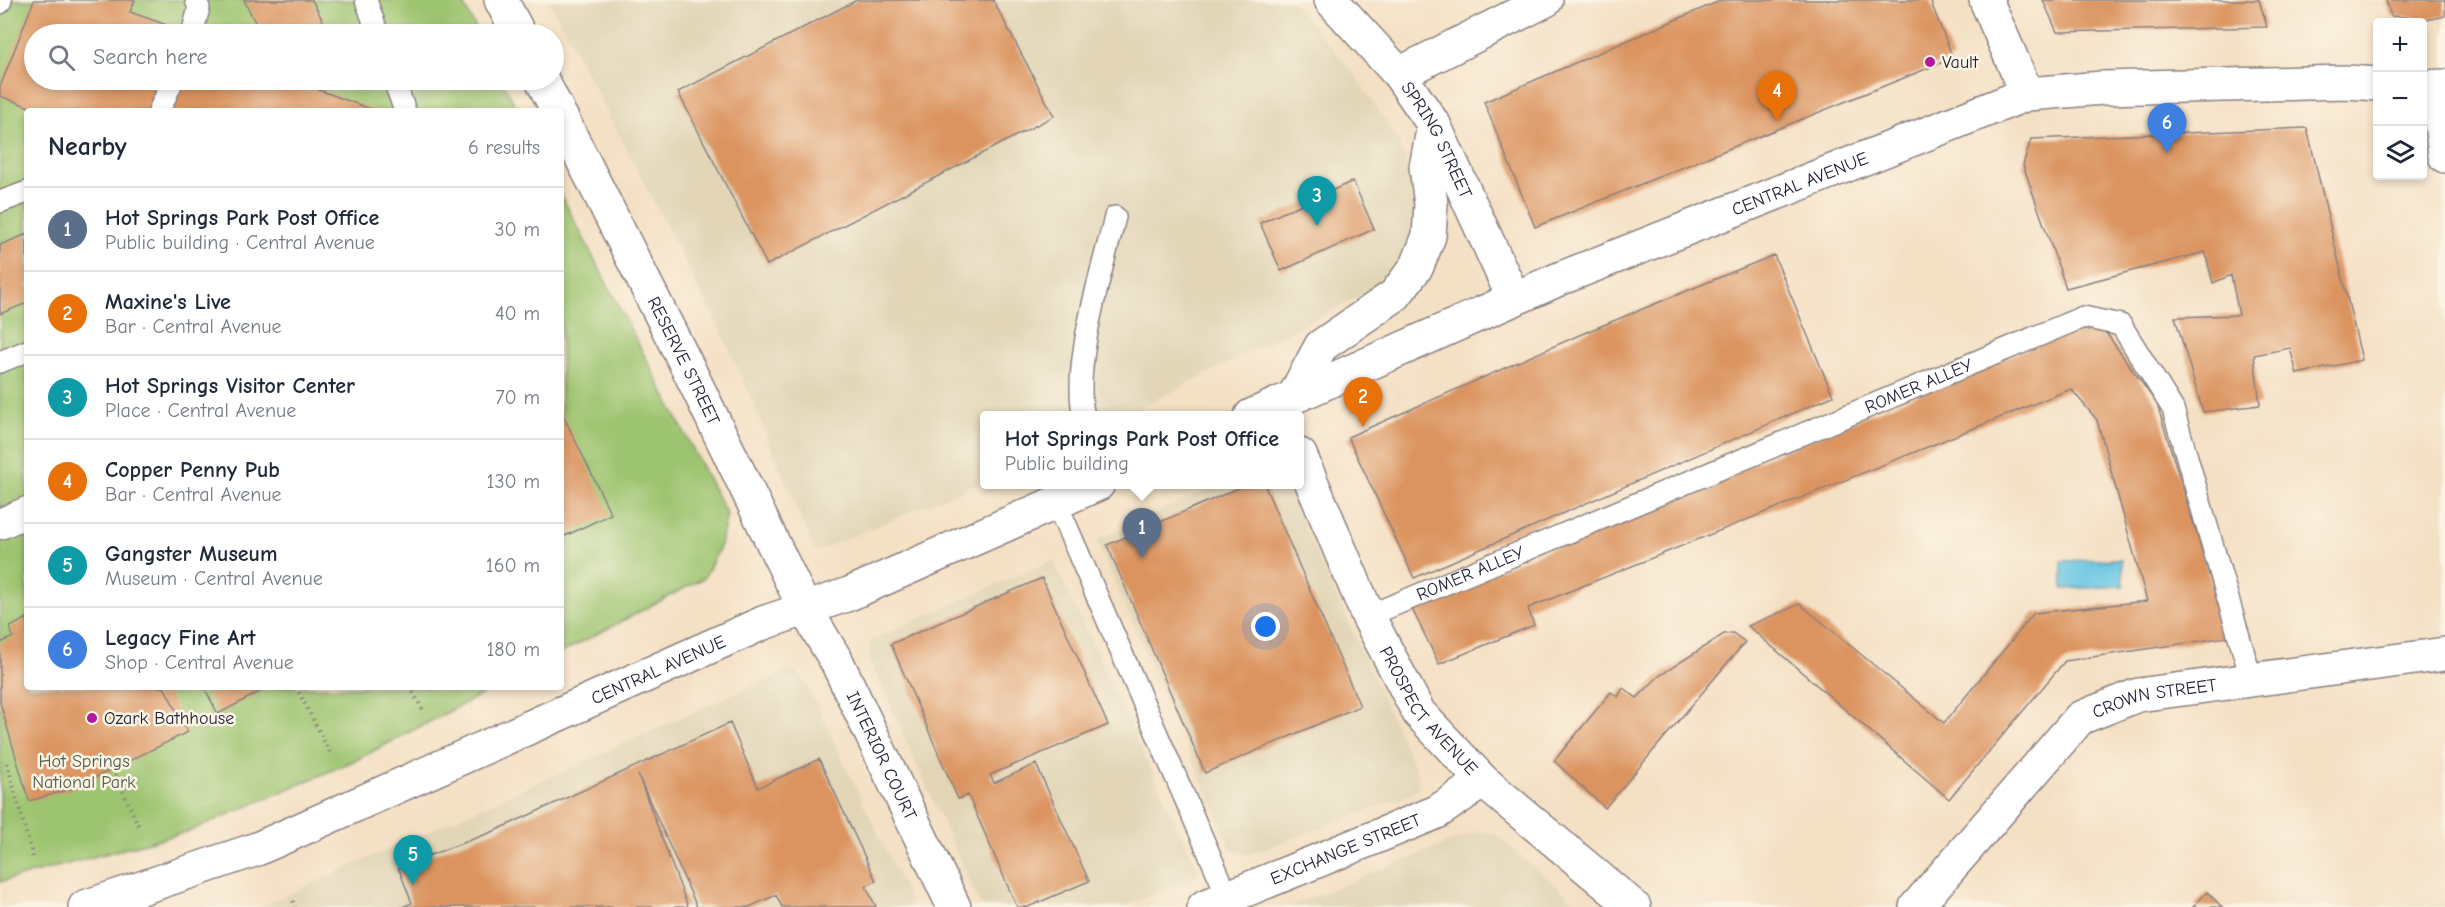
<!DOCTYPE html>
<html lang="en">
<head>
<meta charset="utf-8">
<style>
	body { margin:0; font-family:"Comic Neue",sans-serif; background:#f2f2f3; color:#1f2937 }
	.controls { position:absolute; right:18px; top:18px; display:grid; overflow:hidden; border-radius:6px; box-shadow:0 3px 9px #0003 }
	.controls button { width:54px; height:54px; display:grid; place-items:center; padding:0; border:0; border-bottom:2px solid #e0e1e3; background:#fff; color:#1f2937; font:30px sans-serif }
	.you { position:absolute; left:1266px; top:627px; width:21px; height:21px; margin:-15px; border:4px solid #fff; border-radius:50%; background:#1a73e8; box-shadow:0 0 0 9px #1a73e833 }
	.badge { display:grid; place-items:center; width:39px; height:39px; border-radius:50%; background:#b5179e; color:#fff; font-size:20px; font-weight:700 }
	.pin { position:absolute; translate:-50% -50px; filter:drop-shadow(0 2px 3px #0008) }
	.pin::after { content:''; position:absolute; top:32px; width:21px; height:18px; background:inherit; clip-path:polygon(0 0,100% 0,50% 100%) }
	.popup { position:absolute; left:980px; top:411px; width:324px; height:78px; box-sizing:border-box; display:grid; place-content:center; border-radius:6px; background:#fff; filter:drop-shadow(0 2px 4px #0005); font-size:20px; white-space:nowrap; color:#747a83 }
	.popup b { font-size:22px; color:#1f2937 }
	.popup::after { content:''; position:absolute; left:50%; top:100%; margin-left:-12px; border:12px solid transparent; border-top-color:#fff }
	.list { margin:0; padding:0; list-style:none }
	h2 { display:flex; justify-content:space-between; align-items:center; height:78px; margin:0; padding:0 24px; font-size:26px }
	h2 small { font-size:20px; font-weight:400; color:#747a83 }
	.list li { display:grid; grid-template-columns:39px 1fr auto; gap:18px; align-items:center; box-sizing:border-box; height:84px; padding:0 24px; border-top:2px solid #e0e1e3 }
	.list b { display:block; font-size:22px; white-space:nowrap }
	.list p { margin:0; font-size:20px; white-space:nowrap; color:#747a83 }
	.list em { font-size:20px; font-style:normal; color:#747a83 }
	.icon { flex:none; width:33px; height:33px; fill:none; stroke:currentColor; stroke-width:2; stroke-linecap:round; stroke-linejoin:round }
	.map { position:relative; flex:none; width:2445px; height:907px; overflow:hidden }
	.search { position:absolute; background:#fff; box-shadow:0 3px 9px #0003; left:24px; top:24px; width:540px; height:66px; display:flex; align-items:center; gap:15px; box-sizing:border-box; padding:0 21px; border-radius:33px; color:#747a83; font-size:22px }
	.panel { position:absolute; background:#fff; box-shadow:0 3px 9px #0003; left:24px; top:108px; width:540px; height:582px; border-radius:6px }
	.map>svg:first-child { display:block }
	.built { fill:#e2d6b7 }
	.green { fill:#9dc46f; stroke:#607355; stroke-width:1.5 }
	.water { fill:#64c4e2; stroke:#43738e; stroke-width:1.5 }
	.building { fill:#db9461 }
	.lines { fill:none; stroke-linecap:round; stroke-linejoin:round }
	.service-casing { stroke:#8b8180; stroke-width:24 }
	.pedestrian-casing { stroke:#8b8180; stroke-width:33 }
	.minor-casing { stroke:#8b8180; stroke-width:36 }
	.tertiary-casing { stroke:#8b8180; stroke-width:36 }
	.secondary-casing { stroke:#8b8180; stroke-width:36 }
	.primary-casing { stroke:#8b8180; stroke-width:36 }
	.path { stroke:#8b8180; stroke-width:4; stroke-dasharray:1.5 4.5; stroke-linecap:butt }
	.service { stroke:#fff; stroke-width:21 }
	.pedestrian { stroke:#fff; stroke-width:30 }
	.minor { stroke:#fff; stroke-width:33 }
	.tertiary { stroke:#fff; stroke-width:33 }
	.secondary { stroke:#fff; stroke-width:33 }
	.primary { stroke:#fff; stroke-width:33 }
	.poi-dot { fill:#b5179e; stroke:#fcf5e5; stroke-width:2 }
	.labels { text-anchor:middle; stroke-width:5; stroke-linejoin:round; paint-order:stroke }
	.poi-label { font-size:18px; fill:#22223b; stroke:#fcf5e5; text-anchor:start }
	.street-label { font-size:18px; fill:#22223b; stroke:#fcf5e5 }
	.park-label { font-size:18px; fill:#4d5b4d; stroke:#fcf5e5 }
</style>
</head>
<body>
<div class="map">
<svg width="2445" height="907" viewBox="0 0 2445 907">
	<rect width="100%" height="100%" fill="#fcf5e5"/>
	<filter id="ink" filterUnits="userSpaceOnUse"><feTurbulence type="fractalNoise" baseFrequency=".0167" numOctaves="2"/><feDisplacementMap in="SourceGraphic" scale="12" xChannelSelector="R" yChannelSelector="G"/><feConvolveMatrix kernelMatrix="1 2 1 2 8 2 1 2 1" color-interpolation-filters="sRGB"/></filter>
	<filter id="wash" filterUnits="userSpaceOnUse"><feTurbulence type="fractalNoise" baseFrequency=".008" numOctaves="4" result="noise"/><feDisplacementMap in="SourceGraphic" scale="24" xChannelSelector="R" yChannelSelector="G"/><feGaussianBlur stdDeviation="1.35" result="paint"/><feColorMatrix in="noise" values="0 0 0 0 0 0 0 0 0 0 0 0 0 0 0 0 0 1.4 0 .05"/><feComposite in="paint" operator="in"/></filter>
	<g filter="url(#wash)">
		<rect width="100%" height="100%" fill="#f4e0c4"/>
		<path class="built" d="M549,0H1291L1352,71L1398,139L1423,217L1400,269L1362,295L1126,415L984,416V481L815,552L727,343Z
			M1218,485H1286L1417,773L1419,786L1409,795L1248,855L1232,850L1096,540Z
			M1053,560L1199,872L1191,880L1123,907H981L870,661L869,641Z
			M785,671H797L806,683L913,907H260Z
			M1478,831L1495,834L1581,907H1288Z"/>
		<path class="green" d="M0,0H461L479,34H34V80H502L518,111H27V687H496L356,760L190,831L0,882Z
			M561,195L727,515L719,549L704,578L561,653Z"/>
		<path class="water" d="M2122,559L2124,586L2063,589L2062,561Z"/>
		<g id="blocks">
			<path class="building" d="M34,0H135L130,12L192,34H34V80H316L321,82L319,90L376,111H40L0,96V87Z
				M244,0H312L324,23L320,34H253L256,24Z
				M857,0H993L1054,116L767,265L678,92Z
				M1722,0H1930L1953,58L1535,227L1484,102Z
				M2043,0H2259L2267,27L2057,32Z
				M2386,0H2445V16L2432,19L2391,16Z
				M2307,128L2362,360L2297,374L2290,348L2254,355L2260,405L2203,412L2175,317L2239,315L2231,275L2213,283L2205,252L2066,288L2023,165L2031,139Z
				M1353,181L1374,229L1281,271L1260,223Z
				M27,234V303L0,314V245Z
				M1774,255L1833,396L1414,578L1348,437L1584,333Z
				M2083,325L2102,327L2157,404L2228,637L2065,661L1949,799L1748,626L1800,604L1944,723L2034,613L2147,601L2097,420L2071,389L1528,608L1534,625L1439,664L1411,607Z
				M561,411L611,514L561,538Z
				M1248,484H1264L1360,706L1205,773L1107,545Z
				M1042,578L1108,725L990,775L994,783L1036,764L1089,881L1028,907H1017L968,795L958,799L891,644Z
				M27,618V687H164L188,732L74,788L29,801L0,703V643L13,637L10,627Z
				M1733,633L1745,642L1605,808L1554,761L1611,692L1618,697L1623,688L1637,698L1659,676L1724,634Z
				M204,687H269L218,714Z
				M730,723L758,788L819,759L876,881L866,886L876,907H782L776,895L749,907H697L638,775L688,907H402L412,903L398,867L492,832Z
				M2207,892L2222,907H2193Z"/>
		</g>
	</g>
	<g filter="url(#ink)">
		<use href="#blocks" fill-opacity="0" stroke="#8b8180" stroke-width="1.5"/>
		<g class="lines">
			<g class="service-casing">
				<g id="service">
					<path d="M366,0L378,34"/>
					<path d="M0,3L1,0"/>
					<path d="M192,34L199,8L196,0"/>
					<path d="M394,80L405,111"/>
					<path d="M159,111L173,80"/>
					<path d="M0,202L27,192"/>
					<path d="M0,362L27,351"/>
					<path d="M1084,416C1071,366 1103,268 1115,217"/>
					<path d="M1056,502L1228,897"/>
					<path id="s1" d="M1368,616L2083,317L2121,325L2173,409L2251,678"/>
				</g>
			</g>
			<g class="pedestrian-casing">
				<path id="pedestrian" d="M0,524L27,512"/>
			</g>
			<g class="minor-casing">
				<g id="minor">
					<path d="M2437,88L2445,156"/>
					<path id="s2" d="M1300,455L1368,616L1419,713L1483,781L1634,907"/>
					<path id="s3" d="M804,607L837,662L954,907"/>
					<path id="s4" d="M1204,907L1437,812L1483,781"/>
					<path id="s5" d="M1916,907L2080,718L2138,695L2445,654"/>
				</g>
			</g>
			<g class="tertiary-casing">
				<g id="tertiary">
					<path d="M501,0L519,34"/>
					<path d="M542,80L558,111"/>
					<path id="s6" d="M561,117L688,368L804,607"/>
				</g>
			</g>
			<g class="secondary-casing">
				<g id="secondary">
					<path id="s7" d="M1331,0L1399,74L1434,125L1514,299"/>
					<path d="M1986,0L2027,94"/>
					<path d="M1399,74L1546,0"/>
				</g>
			</g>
			<g class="primary-casing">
				<g id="primary">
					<path d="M2422,87L2445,86"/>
					<path d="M1293,398L1321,346L1395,295L1417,266L1429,236L1431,204L1426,167L1434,125"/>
					<path id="s8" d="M1251,416L1559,279L2027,94L2103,88L2346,82L2378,84"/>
					<path id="s9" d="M85,907L257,849L763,623L849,594L1098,484"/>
				</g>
			</g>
			<path class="path" d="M296,687L331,754
				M410,687L423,710
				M7,763L34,861
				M113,769L140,829
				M293,901L295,907"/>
			<use href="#service" class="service"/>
			<use href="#pedestrian" class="pedestrian"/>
			<use href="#minor" class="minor"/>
			<use href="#tertiary" class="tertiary"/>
			<use href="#secondary" class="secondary"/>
			<use href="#primary" class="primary"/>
		</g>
	</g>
	<g class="poi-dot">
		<circle cx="1930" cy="62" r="6"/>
		<circle cx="92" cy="718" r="6"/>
	</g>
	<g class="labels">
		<g class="poi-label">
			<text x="1942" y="68">Vault</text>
			<text x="104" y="724">Ozark Bathhouse</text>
		</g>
		<g class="street-label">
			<text dy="6" stroke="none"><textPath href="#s7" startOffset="177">SPRING STREET</textPath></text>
			<text dy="6" stroke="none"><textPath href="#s8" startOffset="596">CENTRAL AVENUE</textPath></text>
			<text dy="6" stroke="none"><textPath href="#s6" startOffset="273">RESERVE STREET</textPath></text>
			<text dy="6" stroke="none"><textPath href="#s1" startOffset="597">ROMER ALLEY</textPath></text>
			<text dy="6" stroke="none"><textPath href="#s1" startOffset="111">ROMER ALLEY</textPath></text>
			<text dy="6" stroke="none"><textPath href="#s9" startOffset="621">CENTRAL AVENUE</textPath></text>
			<text dy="6" stroke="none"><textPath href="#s5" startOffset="328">CROWN STREET</textPath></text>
			<text dy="6" stroke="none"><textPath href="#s2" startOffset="288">PROSPECT AVENUE</textPath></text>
			<text dy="6" stroke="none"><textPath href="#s3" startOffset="168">INTERIOR COURT</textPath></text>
			<text dy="6" stroke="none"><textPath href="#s4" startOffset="153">EXCHANGE STREET</textPath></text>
		</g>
		<g class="park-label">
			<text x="84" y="767">Hot Springs<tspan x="84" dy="21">National Park</tspan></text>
		</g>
	</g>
</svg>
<div class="controls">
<button>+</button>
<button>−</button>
<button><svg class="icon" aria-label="layers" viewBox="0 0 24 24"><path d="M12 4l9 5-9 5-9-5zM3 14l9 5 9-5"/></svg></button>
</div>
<div class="you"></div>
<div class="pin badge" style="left:1142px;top:558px;background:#5c6f8a">1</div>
<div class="popup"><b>Hot Springs Park Post Office</b>Public building</div>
<div class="pin badge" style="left:1363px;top:427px;background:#e8710a">2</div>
<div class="pin badge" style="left:1317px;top:226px;background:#0f9aa8">3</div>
<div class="pin badge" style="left:1777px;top:121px;background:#e8710a">4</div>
<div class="pin badge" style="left:413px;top:885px;background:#0f9aa8">5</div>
<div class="pin badge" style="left:2167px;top:153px;background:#3f7fe0">6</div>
<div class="search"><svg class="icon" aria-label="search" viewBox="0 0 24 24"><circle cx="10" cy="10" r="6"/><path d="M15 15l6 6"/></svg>Search here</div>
<section class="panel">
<h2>Nearby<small>6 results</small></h2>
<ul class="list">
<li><span class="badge" style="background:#5c6f8a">1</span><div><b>Hot Springs Park Post Office</b><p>Public building · Central Avenue</p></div><em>30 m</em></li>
<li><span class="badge" style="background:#e8710a">2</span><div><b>Maxine's Live</b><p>Bar · Central Avenue</p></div><em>40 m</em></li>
<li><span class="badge" style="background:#0f9aa8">3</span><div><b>Hot Springs Visitor Center</b><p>Place · Central Avenue</p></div><em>70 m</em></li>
<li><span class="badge" style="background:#e8710a">4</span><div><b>Copper Penny Pub</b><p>Bar · Central Avenue</p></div><em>130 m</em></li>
<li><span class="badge" style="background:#0f9aa8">5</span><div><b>Gangster Museum</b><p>Museum · Central Avenue</p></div><em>160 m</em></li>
<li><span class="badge" style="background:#3f7fe0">6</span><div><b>Legacy Fine Art</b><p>Shop · Central Avenue</p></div><em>180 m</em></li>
</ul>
</section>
</div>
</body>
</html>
